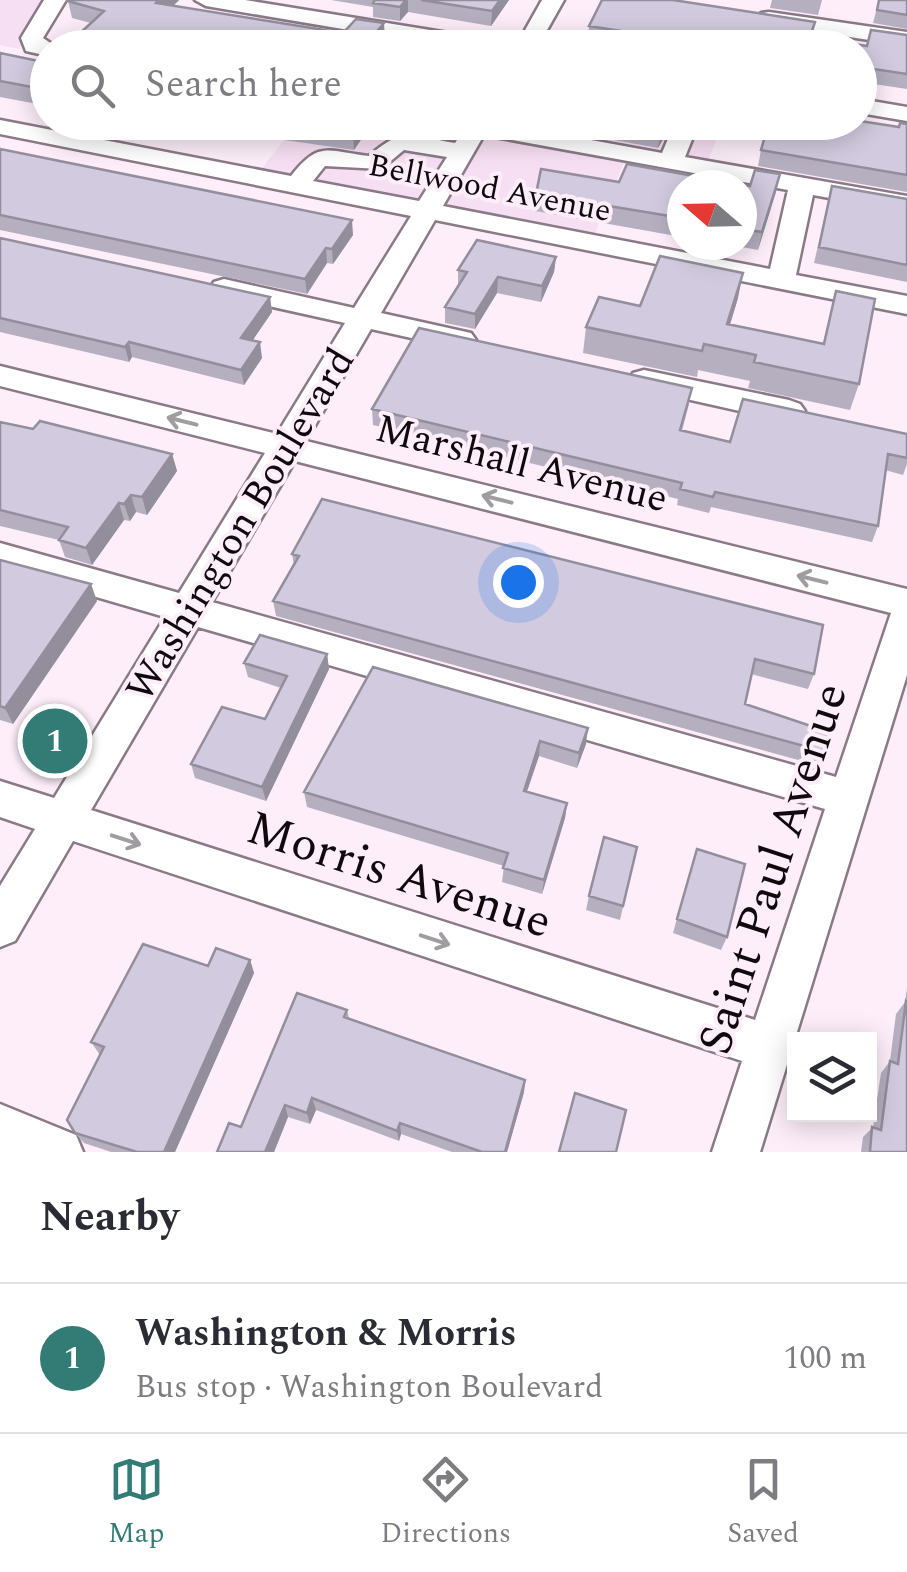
<!DOCTYPE html>
<html lang="en">
<head>
<meta charset="utf-8">
<style>
	body { margin:0; font-family:Spectral,serif; background:#f7f7f7; color:#2b2b33 }
	.controls { position:absolute; right:30px; bottom:30px; display:grid; overflow:hidden; border-radius:0px; box-shadow:0 5px 25px #0003 }
	.controls button { width:90px; height:90px; display:grid; place-items:center; padding:0; border:0; border-bottom:2px solid #e1e1e2; background:#fff; color:#2b2b33; font:50px sans-serif }
	.compass { position:absolute; left:667px; top:170px; width:90px; height:90px; border-radius:50%; background:#fff; box-shadow:0 5px 25px #0003; rotate:290deg }
	.you { position:absolute; left:518px; top:582px; width:35px; height:35px; margin:-25px; border:8px solid #fff; border-radius:50%; background:#1a73e8; box-shadow:0 0 0 15px #1a73e833 }
	.badge { display:grid; place-items:center; width:65px; height:65px; border-radius:50%; background:#337b75; color:#fff; font-size:32px; font-weight:700 }
	.pin { position:absolute; translate:-50% -50%; border:5px solid #fff; box-shadow:0 2px 10px #0006 }
	.list { margin:0; padding:0; list-style:none }
	h2 { display:flex; justify-content:space-between; align-items:center; height:130px; margin:0; padding:0 40px; font-size:42px }
	h2 small { font-size:32px; font-weight:400; color:#7c7c81 }
	.list li { display:grid; grid-template-columns:65px 1fr auto; gap:30px; align-items:center; box-sizing:border-box; height:150px; padding:0 40px; border-top:2px solid #e1e1e2 }
	.list b { display:block; font-size:38px; white-space:nowrap }
	.list p { margin:0; font-size:32px; white-space:nowrap; color:#7c7c81 }
	.list em { font-size:32px; font-style:normal; color:#7c7c81 }
	.icon { flex:none; width:55px; height:55px; fill:none; stroke:currentColor; stroke-width:2; stroke-linecap:round; stroke-linejoin:round }
	.map { position:relative; flex:none; width:907px; height:1152px; overflow:hidden }
	.search { position:absolute; background:#fff; box-shadow:0 5px 25px #0003; left:30px; right:30px; top:30px; height:110px; display:flex; align-items:center; gap:25px; box-sizing:border-box; padding:0 35px; border-radius:55px; color:#7c7c81; font-size:38px }
	.sheet { height:280px; background:#fff }
	nav { display:flex; justify-content:space-around; align-items:center; box-sizing:border-box; height:140px; border-top:2px solid #e1e1e2; background:#fff; font-size:28px; color:#7c7c81 }
	nav a { display:grid; justify-items:center; gap:5px }
	nav .on { color:#337b75 }
	.map>svg:first-child { display:block }
	.built { fill:#f7dff3 }
	.lines { fill:none; stroke-linecap:round; stroke-linejoin:round }
	.minor-casing { stroke:#8a7a87; stroke-width:5 }
	.minor { fill:#fff; fill-rule:evenodd }
	.wall { fill:#b5afc0 }
	.shaded-wall { fill:#938e9c }
	.building { fill:#d2cbdf; stroke:#938e9c; stroke-width:2.5 }
	.oneway { stroke:#9f9d9f }
	.labels { text-anchor:middle; stroke-width:8; stroke-linejoin:round; paint-order:stroke }
	.far-street-label { font-size:32px; fill:#100a0f; stroke:#fdeefa }
	.street-label { font-size:40px; fill:#100a0f; stroke:#fdeefa }
	.near-street-label { font-size:48px; fill:#100a0f; stroke:#fdeefa }
</style>
</head>
<body>
<div class="map">
<svg width="907" height="1152" viewBox="0 0 907 1152">
	<rect width="100%" height="100%" fill="#fdeefa"/>
	<path class="built" d="M0,0H48L19,49L0,45Z
		M444,122L474,128L424,207L257,174L298,123Z
		M484,123H723L705,169L627,155L593,239L430,209Z"/>
	<g class="lines">
		<g class="minor-casing">
			<path id="minor" d="M44,0H66L43,38L58,48H48V56L26,51L21,38Z
				M195,0H245L498,41L509,48H455L206,6Z
				M542,0H564L537,48H515Z
				M769,12L907,32V46L761,23L758,18L761,13Z
				M860,99L907,107V121L860,113Z
				M0,120L291,176C319,140 327,151 369,156C405,125 410,136 455,143L462,132L446,128L443,122H493L662,153L675,122H699L685,157L907,196V212L813,195L796,275L907,296V314L435,220L381,313L471,333L476,340L471,347L461,349L371,329L306,441L907,589V675L760,1152H712L742,1061L73,841L15,941L0,947V886L35,829L0,817V781L54,798L165,617L0,569V543L179,593L265,453L0,386V366L277,434L345,323L214,294L210,288L214,282L224,279L354,308L411,216L0,134ZM484,135L788,190L770,269L443,206ZM404,150L447,157L419,201L313,181L325,166L381,169ZM295,461L891,613L836,777L212,602ZM198,627L825,809L755,1020L91,810Z
				M644,370L789,400L800,404L805,411L800,418L789,422L633,387L629,380L633,373Z
				M0,1104L76,1135L83,1152H0Z"/>
		</g>
		<use href="#minor" class="minor"/>
	</g>
	<path class="wall" d="M69,0H179L173,6L385,40L378,48H64L91,23L72,18L68,1Z
		M331,0H509L491,26L408,12L400,21L373,17V7Z
		M772,0H822L818,15L770,8Z
		M879,0H907V29L873,23Z
		M589,26L812,37L867,46L907,35V89L860,82V48H636L588,40Z
		M0,53L48,63V106L0,97Z
		M131,122H188L180,132Z
		M254,122H373L354,150L256,136Z
		M541,122H673L658,148L543,127V123Z
		M907,124V192L758,166L761,150L899,127Z
		M0,149L353,235L333,264L327,263L307,294L0,230Z
		M627,164L750,186L755,170L780,174L758,250L731,245H742V185H682V237L535,211L536,194L541,169L619,182Z
		M907,199V282L814,263L828,202Z
		M0,238L270,297L272,312L252,341L262,358L244,385L132,357L129,362L0,332Z
		M556,257L554,272L541,302L497,293L475,329L445,323V307L458,286V270Z
		M836,291L859,384L850,410L748,388L750,381L698,370L697,377L583,353L586,327L640,306L738,298L730,325L823,343Z
		M689,404L682,431L730,442L907,434V464L903,475L885,470L878,526L872,542L711,507L709,513L677,505L678,499L373,425L372,409Z
		M0,422L172,454L177,471L147,515L136,512L130,521L124,520L92,565L65,557L59,540L0,526Z
		M322,499L814,674L808,689L751,674L745,704L826,752L820,766L276,616L273,601L294,566L292,554Z
		M0,560L97,601L13,724L0,720Z
		M327,654L329,669L266,801L195,778L191,764L265,719L281,688L248,677L244,663Z
		M373,667L586,744L577,768L539,756L527,792L567,803L565,818L542,894L502,882L504,866L307,807L304,792Z
		M637,847L620,920L586,910L589,896Z
		M692,864L727,937L721,950L673,933Z
		M250,960L254,973L175,1152H111L84,1143L75,1133L100,1055L91,1042L208,966Z
		M907,988V1152H861L863,1137L873,1127L881,1073L890,1061L896,1014L905,1002Z
		M347,1010L349,1018L525,1080L524,1092L507,1152H452L401,1134L399,1141L316,1110L310,1124L288,1117L274,1152H217Z"/>
	<path class="shaded-wall" d="M159,0H179L159,20L156,3Z
		M406,0H408V12L400,21V7Z
		M500,0H509L491,26L492,11Z
		M384,23L385,40L378,48H363Z
		M178,122H188L180,132Z
		M360,122H373L354,150L353,133Z
		M662,122H673L658,148Z
		M780,174L776,192L758,250L762,232Z
		M352,220L353,235L333,264L332,249Z
		M326,248L327,263L307,294L305,279Z
		M556,257L554,272L541,302L542,286Z
		M743,273L738,298L722,350L727,324Z
		M498,277L497,293L475,329V314Z
		M270,297L272,312L244,353L241,338Z
		M129,342L132,357L129,362L125,347Z
		M260,342L262,358L244,385L241,370Z
		M172,454L177,471L147,515L142,497Z
		M131,495L136,512L130,521L124,504Z
		M119,503L124,520L92,565L86,548Z
		M91,584L97,601L13,724L5,708Z
		M327,654L329,669L266,801L262,787Z
		M588,728L586,744L577,768L579,753Z
		M540,741L539,756L522,805L524,791Z
		M567,803L565,818L542,894L544,880Z
		M250,960L254,973L175,1152H164Z
		M525,1080L524,1092L507,1152H505Z
		M312,1098L316,1110L310,1124L307,1113Z
		M285,1105L288,1117L274,1152H265Z
		M400,1123L401,1134L399,1141L397,1131Z"/>
	<path class="building" d="M69,0H159L156,3L343,33L356,19L384,23L363,48H64L104,11L68,1Z
		M375,0H406L400,7L373,3Z
		M421,0H500L492,11Z
		M602,0H673L815,22L810,37L867,46L871,30L907,35V74L860,67V48H729L589,26Z
		M879,0H907V15L877,10Z
		M0,53L48,63V90L0,81Z
		M860,121L899,127L900,123L907,124V175L761,150L769,122H860Z
		M282,122H360L353,133Z
		M0,149L352,220L332,249L326,248L305,279L0,215Z
		M627,164L750,186L755,170L780,174L762,232L742,229V185H682V218L536,194L541,169L619,182Z
		M832,186L907,199V265L819,247Z
		M0,238L270,297L241,338L260,342L241,370L129,342L125,347L0,318Z
		M477,240L556,257L542,286L498,277L475,314L445,307L467,272L458,270Z
		M660,256L743,273L727,324L781,335L824,344L836,291L875,299L859,384L754,362L756,355L704,344L702,351L586,327L599,297L640,306Z
		M419,328L692,388L680,430L730,442L743,399L907,434V458L888,454L878,526L715,492L713,497L680,489L682,483L372,409Z
		M40,421L172,454L142,497L131,495L124,504L119,503L86,548L59,540L68,527L0,510V422L33,429Z
		M322,499L823,625L814,674L755,659L745,704L832,733L826,752L273,601L299,556L292,554Z
		M0,560L91,584L5,708L0,706Z
		M260,635L327,654L262,787L191,764L222,707L265,719L287,676L244,663Z
		M373,667L588,728L579,753L540,741L524,791L567,803L544,880L503,868L508,853L304,792Z
		M604,837L637,847L623,906L589,896Z
		M697,849L745,864L727,937L677,919Z
		M143,944L208,966L216,948L250,960L164,1152H137L75,1133L67,1120L104,1047L91,1042Z
		M297,993L347,1010L344,1017L525,1080L505,1152H482L400,1123L397,1131L312,1098L307,1113L285,1105L265,1152H217L229,1123L241,1127Z
		M906,1001L907,1002V1152H870L872,1127L881,1130L890,1061L898,1064Z
		M575,1093L626,1110L616,1152H559Z"/>
	<defs><path id="oneway-shaft" d="M-6 0H5M1.5-3L5.5 0L1.5 3" fill="none" stroke-width="1.6" stroke-linecap="round" stroke-linejoin="round" transform="scale(2.5)"/></defs>
	<g class="oneway">
		<use href="#oneway-shaft" transform="translate(182 421) rotate(-166)"/>
		<use href="#oneway-shaft" transform="translate(497 499) rotate(-166)"/>
		<use href="#oneway-shaft" transform="translate(812 579) rotate(-166)"/>
		<use href="#oneway-shaft" transform="translate(126 840) rotate(18)"/>
		<use href="#oneway-shaft" transform="translate(435 940) rotate(18)"/>
	</g>
	<g class="labels">
		<g class="far-street-label">
			<text transform="translate(490 187) rotate(11)" y="11">Bellwood Avenue</text>
		</g>
		<g class="street-label">
			<text transform="translate(522 462) rotate(14)" y="14">Marshall Avenue</text>
			<text transform="translate(239 524) rotate(-59)" y="14">Washington Boulevard</text>
		</g>
		<g class="near-street-label">
			<text transform="translate(771 868) rotate(-72)" y="17">Saint Paul Avenue</text>
			<text transform="translate(400 873) rotate(18)" y="17">Morris Avenue</text>
		</g>
	</g>
</svg>
<div class="controls">
<button><svg class="icon" aria-label="layers" viewBox="0 0 24 24"><path d="M12 4l9 5-9 5-9-5zM3 14l9 5 9-5"/></svg></button>
</div>
<svg class="compass" viewBox="-18 -18 36 36"><path d="M0-13l5 13h-10z" fill="#e53935"/><path d="M0 13l5-13h-10z" fill="#7c7c81"/></svg>
<div class="you"></div>
<div class="pin badge" style="left:55px;top:741px">1</div>
<div class="search"><svg class="icon" aria-label="search" viewBox="0 0 24 24"><circle cx="10" cy="10" r="6"/><path d="M15 15l6 6"/></svg>Search here</div>
</div>
<section class="sheet">
<h2>Nearby<small></small></h2>
<ul class="list">
<li><span class="badge">1</span><div><b>Washington &amp; Morris</b><p>Bus stop · Washington Boulevard</p></div><em>100 m</em></li>
</ul>
</section>
<nav>
<a class="on"><svg class="icon" aria-label="map" viewBox="0 0 24 24"><path d="M3 6l6-2 6 2 6-2v14l-6 2-6-2-6 2zM9 4v14M15 6v14"/></svg>Map</a>
<a><svg class="icon" aria-label="directions" viewBox="0 0 24 24"><path d="M12 3l9 9-9 9-9-9zM9 14v-3h6M13 9l2 2-2 2"/></svg>Directions</a>
<a><svg class="icon" aria-label="saved" viewBox="0 0 24 24"><path d="M7 4h10v16l-5-4-5 4z"/></svg>Saved</a>
</nav>
</body>
</html>
